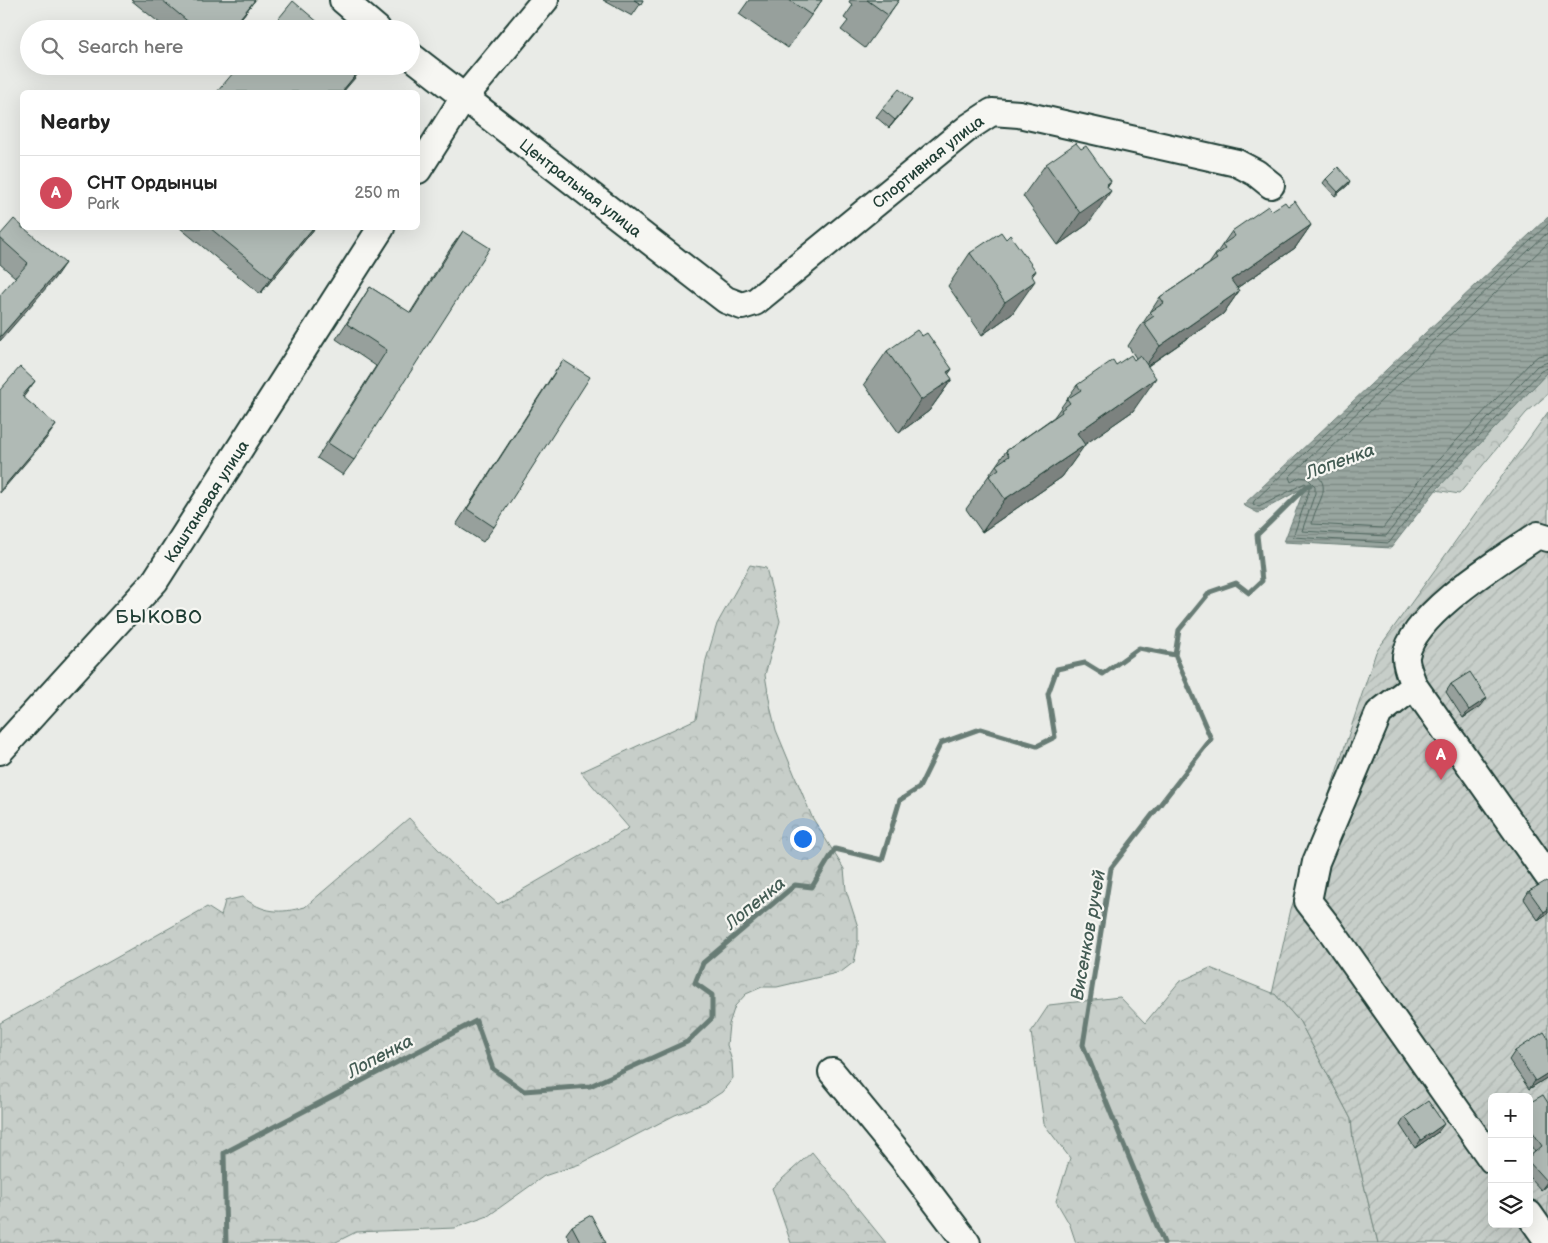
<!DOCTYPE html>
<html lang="en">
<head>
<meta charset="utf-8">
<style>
	body { margin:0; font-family:"Balsamiq Sans",sans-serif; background:#f2f2f2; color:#222 }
	.controls { position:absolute; right:15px; bottom:15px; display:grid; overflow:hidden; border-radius:8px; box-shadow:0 5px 20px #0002 }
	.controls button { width:45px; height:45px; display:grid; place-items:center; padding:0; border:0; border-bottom:1px solid #e0e0e0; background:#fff; color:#222; font:25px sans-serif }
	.you { position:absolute; left:802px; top:838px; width:18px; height:18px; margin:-12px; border:4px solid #fff; border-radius:50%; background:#1a73e8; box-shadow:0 0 0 8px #1a73e833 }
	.badge { display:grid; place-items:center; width:32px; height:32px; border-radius:50%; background:#d1495b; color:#fff; font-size:16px; font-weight:700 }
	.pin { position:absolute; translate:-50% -41px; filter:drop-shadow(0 1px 2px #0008) }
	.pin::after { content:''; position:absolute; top:26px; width:18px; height:15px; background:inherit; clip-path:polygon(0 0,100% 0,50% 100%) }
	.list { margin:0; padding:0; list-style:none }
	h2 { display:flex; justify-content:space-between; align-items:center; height:65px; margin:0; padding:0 20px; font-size:21px }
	h2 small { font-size:16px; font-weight:400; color:#767676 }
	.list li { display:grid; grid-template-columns:32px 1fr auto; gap:15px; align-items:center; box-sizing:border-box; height:75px; padding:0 20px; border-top:1px solid #e0e0e0 }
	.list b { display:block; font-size:19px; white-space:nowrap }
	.list p { margin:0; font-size:16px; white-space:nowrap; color:#767676 }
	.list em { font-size:16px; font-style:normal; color:#767676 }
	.icon { flex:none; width:28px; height:28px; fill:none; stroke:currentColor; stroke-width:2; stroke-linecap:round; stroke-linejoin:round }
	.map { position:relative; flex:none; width:1548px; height:1243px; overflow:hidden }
	.search { position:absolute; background:#fff; box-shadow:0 5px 20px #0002; left:20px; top:20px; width:400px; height:55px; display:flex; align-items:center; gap:12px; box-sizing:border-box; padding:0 18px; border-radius:28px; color:#767676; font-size:19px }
	.panel { position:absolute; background:#fff; box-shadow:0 5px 20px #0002; left:20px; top:90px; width:400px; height:140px; border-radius:8px }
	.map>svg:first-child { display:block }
	.forest { fill:url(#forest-crowns); stroke:#73867e }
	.garden { fill:url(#garden-furrows); stroke:#73867e; fill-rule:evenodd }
	.water { fill:url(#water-rules); stroke:#687c75 }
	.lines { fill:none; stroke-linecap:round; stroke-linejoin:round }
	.shore { stroke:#50675f; stroke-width:1 }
	.stream { stroke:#687c75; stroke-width:5 }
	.minor-casing { stroke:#1f3d34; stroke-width:30 }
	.minor { stroke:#f6f6f2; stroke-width:26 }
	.wall { fill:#97a09c; stroke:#1f3d34 }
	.shaded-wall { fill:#7b827f; stroke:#1f3d34 }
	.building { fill:#b0bab5; stroke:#1f3d34 }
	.labels { text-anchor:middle; stroke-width:4.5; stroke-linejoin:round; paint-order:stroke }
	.street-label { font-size:16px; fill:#1f3d34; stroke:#f6f6f2 }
	.water-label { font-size:18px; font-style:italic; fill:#445c54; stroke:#f6f6f2 }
	.quarter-label { font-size:19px; letter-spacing:1px; fill:#1f3d34; stroke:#f6f6f2 }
</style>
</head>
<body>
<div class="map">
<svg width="1548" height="1243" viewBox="0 0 1548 1243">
	<defs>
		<pattern id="forest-crowns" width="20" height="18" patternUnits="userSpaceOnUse" patternTransform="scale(1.25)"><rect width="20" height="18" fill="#c7cec9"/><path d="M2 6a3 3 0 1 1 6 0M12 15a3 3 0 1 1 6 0" fill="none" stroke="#aab2ad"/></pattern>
		<pattern id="garden-furrows" width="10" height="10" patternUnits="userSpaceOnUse" patternTransform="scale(1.25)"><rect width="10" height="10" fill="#c7cec9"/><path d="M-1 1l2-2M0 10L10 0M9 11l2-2" fill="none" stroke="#aab2ad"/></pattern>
		<pattern id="water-rules" width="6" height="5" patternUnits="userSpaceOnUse" patternTransform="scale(1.25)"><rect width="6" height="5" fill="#99a6a0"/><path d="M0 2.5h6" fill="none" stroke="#7c8883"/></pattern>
	</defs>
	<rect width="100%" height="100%" fill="#e9ebe7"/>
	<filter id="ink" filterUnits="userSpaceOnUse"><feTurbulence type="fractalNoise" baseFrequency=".02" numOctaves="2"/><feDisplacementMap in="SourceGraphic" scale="10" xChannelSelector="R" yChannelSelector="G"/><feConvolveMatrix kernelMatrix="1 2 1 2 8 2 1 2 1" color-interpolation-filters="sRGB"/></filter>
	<g filter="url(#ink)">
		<path class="forest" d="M1548,372V394L1526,413L1459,494L1436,490Z
			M750,565L766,568L780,621L765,675L771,710L776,730L812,817L844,869L846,890L858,927V944L854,962L841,972L777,987H762L746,994L735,1006L729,1024L727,1045L732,1061L733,1078L722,1092L705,1103L675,1115L580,1164L544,1176L488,1216L455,1228L356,1232L334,1243H0V1023L207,907L221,916L225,901L242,897C264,913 279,914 305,907L409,818L451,863L498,904L629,828L581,772L696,719L706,660L717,624Z
			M1210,968L1275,994L1300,1022L1351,1119L1353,1139L1378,1243H1076L1070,1225L1056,1201L1070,1158L1044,1124L1031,1032L1049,1005L1120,997L1145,1023L1179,982Z
			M812,1152L886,1243H791L772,1188Z"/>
		<path class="garden" d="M1548,412V1243H1378L1353,1139L1351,1119L1300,1022L1275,994H1272L1291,909L1376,652ZM1492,1097H1529V1224H1492Z"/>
		<path class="water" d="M1548,217V372L1436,490L1391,548L1284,542L1305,487L1258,513L1243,505Z"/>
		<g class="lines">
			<path class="shore" d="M1548,224L1254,501L1253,504L1259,507L1305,483L1309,486V491L1293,537L1389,543L1432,487L1541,371L1548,368
				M1548,232L1289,477L1291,482L1300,477L1307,478L1315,486V493L1302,531L1386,536L1427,483L1537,366L1548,362
				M1548,243L1311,467V471C1337,486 1314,504 1312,524L1383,528L1421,478L1531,362L1538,356L1548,354"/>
			<path class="stream" d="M226,1243L224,1153L476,1021L493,1069L524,1091L590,1086L687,1042L712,1018V995L695,983L703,963L795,885L812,887L835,849L882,860L900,800L919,788L941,743L980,729L1037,746L1055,737L1048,694L1057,669L1085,663L1103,674L1139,648L1175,655L1179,630L1210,592L1236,583L1249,593L1262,581L1257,535L1306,487L1310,485
				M1164,1243L1083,1045L1111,868L1211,739L1175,655"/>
			<g class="minor-casing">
				<g id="minor">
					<path d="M343,0L377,29"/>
					<path id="s1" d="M411,56L726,300L742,306L755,302L969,127L992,112L1019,114L1237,163L1256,173L1271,185"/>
					<path d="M418,170L463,99L545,0"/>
					<path d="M1414,686L1548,876"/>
					<path id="s2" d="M0,751L155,581L381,228"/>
					<path d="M832,1072L901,1156L967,1243"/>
					<path d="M1492,1160L1329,928L1308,901L1316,862L1379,713L1414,686C1411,678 1405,664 1406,656C1413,613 1503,559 1538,535L1548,538"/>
					<path d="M1529,1214L1548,1241"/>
				</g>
			</g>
			<use href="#minor" class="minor"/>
		</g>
		<path class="wall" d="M131,0H255L233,29H167Z
			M603,0H643L632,16Z
			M749,0H822L788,48L739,14Z
			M850,0H899L865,48L841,30L848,21L844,18L853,5L849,2Z
			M906,108L889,128L876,117L882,109Z
			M1081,149L1111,181L1107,187L1088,224L1058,245L1023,196L1046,164Z
			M1326,179L1348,185L1335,196L1323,183Z
			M1288,206L1311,225L1295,248L1237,288L1239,291L1223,314L1148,366L1133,411L1085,444L1062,477L982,532L966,509L974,498H973L1006,451L1054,417L1077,385L1116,365L1134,360L1136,358L1128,346L1160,297L1209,264L1232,231L1271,211Z
			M180,228H315L260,294Z
			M463,231L354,460L343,475L317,458L376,366L336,339L370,287L410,313L452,246Z
			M0,235L54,279L15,277L0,264Z
			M1006,239L1036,271L1032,276L1012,314L982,335L948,286L970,253Z
			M922,336L952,369L948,374L952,379L929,411L899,433L864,384L887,351Z
			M563,360L494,527L483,542L456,525L552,376Z
			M1451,684L1481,706L1463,718L1446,692Z
			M1548,883V913L1538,920L1524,899L1529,891Z
			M1515,1051L1548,1077L1529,1089L1509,1060Z
			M1529,1103H1548V1184L1541,1190L1529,1177V1157L1535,1152L1529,1143Z
			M1405,1117L1438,1132L1415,1148L1400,1125Z
			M572,1226L606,1243H571L566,1234Z"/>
		<path class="shaded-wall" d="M255,0L233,29H231Z
			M363,66L355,78L343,92H342Z
			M912,100L906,108L889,128L895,120Z
			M1111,181L1097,201L1111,191L1088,224L1058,245L1080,213L1106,185Z
			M1350,181L1348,185L1335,196L1338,192Z
			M1311,225L1295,248L1215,303L1231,280Z
			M313,228H315L260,294L271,278Z
			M65,263L54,279L0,341V337Z
			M1036,271L1022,290L1035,281L1012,314L982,335L1005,302L1031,274Z
			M1239,291L1223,314L1143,369L1160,346Z
			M952,369L939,388L952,379L929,411L899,433L921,400L947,372Z
			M1156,378L1133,411L1054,466L1077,433Z
			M35,381L25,395L12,410L22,396Z
			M56,425L46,439L0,493V491Z
			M1085,445L1062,477L982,532L1005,499Z
			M1487,698L1481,706L1463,718L1469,710Z
			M1548,909V913L1538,920L1544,912Z
			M1548,1073V1077L1529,1089L1535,1081Z
			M1444,1124L1438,1132L1415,1148L1421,1140Z
			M1548,1181V1184L1541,1190L1547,1182Z"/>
		<path class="building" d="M162,0H255L231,29H197Z
			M634,0H643L641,4Z
			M789,0H822L811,15Z
			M867,0H899L888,15Z
			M293,1L326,29H270Z
			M239,66H363L343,90L347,92H217Z
			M899,89L912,100L895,120L882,109Z
			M1076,143L1081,149L1086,146L1111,181L1106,185L1111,191L1080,213L1046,164Z
			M1338,167L1350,181L1338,192L1326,179Z
			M1295,201L1311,225L1231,280L1239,291L1160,346L1144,323L1154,316L1150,312L1164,303L1160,297L1217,259L1215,256L1225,249L1222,245L1235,236L1232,231L1268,206L1271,211L1285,202L1288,206Z
			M14,219L22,226V228H24L65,263L0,337V295L28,263L0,238V235Z
			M210,228H313L271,278Z
			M463,231L490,248L354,460L328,443L387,350L347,324L370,287L411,313Z
			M1001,232L1006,239L1010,235L1036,271L1031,274L1035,281L1005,302L970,253Z
			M917,330L922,336L927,333L952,369L947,372L952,379L921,400L887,351Z
			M1131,355L1134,360L1140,355L1156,378L1077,433L1085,445L1005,499L989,476L999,469L996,465L1009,456L1006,451L1062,412L1061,410L1070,403L1067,399L1081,390L1077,385L1113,360L1116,365Z
			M563,360L590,377L494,527L467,509Z
			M20,367L35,381L22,396L56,425L0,491V390Z
			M1470,672L1487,698L1469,710L1451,684Z
			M1546,881L1548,883V909L1544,912L1529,891Z
			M1544,1032L1548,1038V1073L1535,1081L1515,1051Z
			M1543,1095L1548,1103V1181L1547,1182L1529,1162V1157L1542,1146L1529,1126V1103Z
			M1428,1101L1444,1124L1421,1140L1405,1117Z
			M591,1215L606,1243H581L572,1226Z"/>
	</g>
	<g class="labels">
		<g class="street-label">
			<text dy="6" stroke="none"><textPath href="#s1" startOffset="652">Спортивная улица</textPath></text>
			<text dy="6" stroke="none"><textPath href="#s1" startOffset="215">Центральная улица</textPath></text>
			<text dy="6" stroke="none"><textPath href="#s2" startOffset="325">Каштановая улица</textPath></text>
		</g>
		<g class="water-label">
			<text transform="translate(1340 461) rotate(-20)" y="6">Лопенка</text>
			<text transform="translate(755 903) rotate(-39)" y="6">Лопенка</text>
			<text transform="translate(1088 935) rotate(-80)" y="6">Висенков ручей</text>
			<text transform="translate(380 1056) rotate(-28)" y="6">Лопенка</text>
		</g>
		<g class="quarter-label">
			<text x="159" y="623">БЫКОВО</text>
		</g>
	</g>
</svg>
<div class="controls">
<button>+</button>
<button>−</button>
<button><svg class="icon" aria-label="layers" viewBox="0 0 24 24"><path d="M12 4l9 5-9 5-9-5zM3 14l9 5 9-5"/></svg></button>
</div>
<div class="you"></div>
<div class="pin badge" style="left:1441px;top:780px">A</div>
<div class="search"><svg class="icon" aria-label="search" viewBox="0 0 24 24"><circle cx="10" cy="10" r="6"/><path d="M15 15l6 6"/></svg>Search here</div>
<section class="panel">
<h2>Nearby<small></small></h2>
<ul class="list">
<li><span class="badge">A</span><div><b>СНТ Ордынцы</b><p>Park</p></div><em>250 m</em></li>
</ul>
</section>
</div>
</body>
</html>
